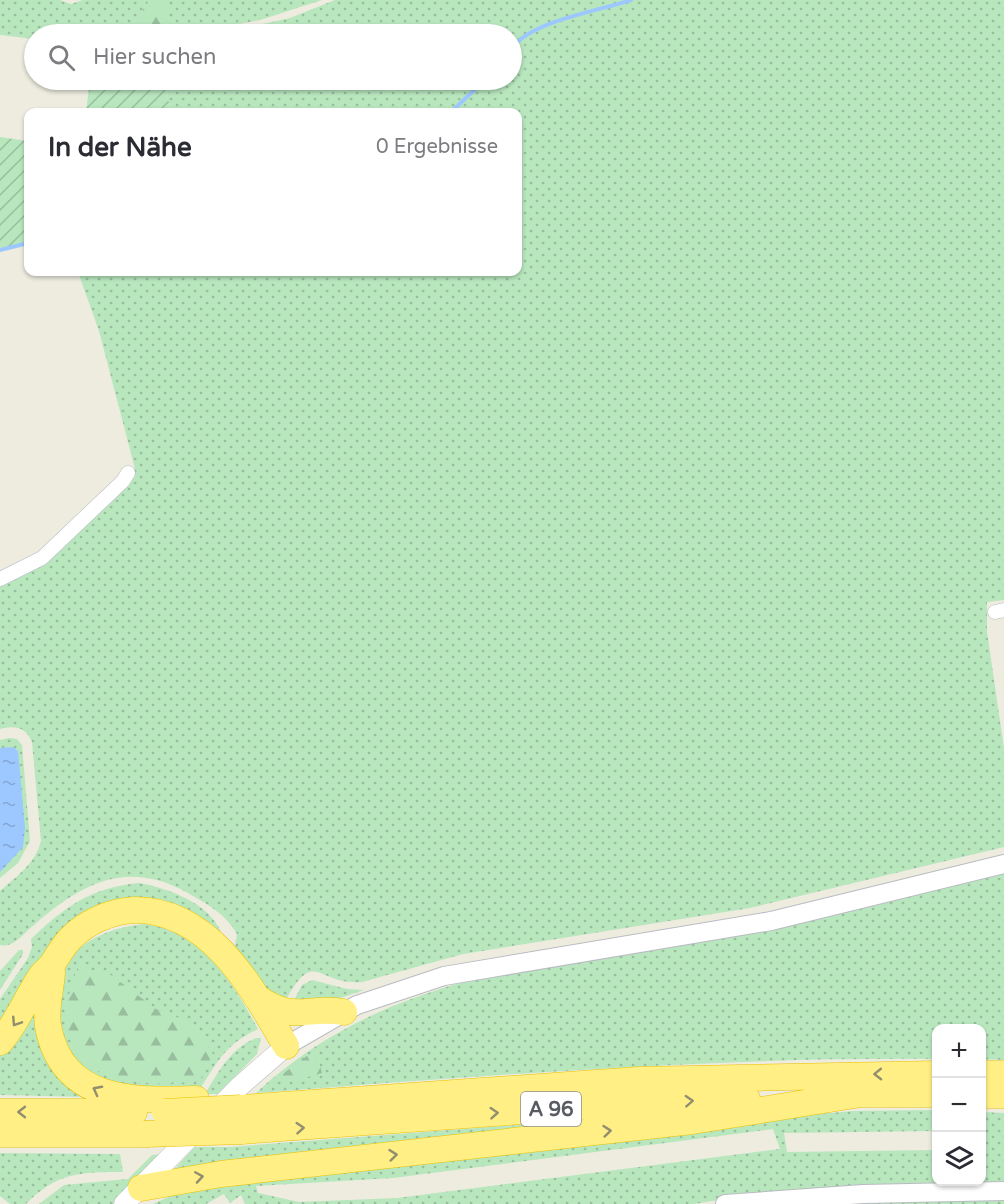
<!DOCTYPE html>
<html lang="de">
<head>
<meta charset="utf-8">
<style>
	body { margin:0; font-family:"Varela Round",sans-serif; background:#f7f7f7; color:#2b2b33 }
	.controls { position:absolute; right:18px; bottom:18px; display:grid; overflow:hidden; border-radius:12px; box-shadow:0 2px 4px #0004 }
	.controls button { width:54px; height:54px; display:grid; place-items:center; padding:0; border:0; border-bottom:2px solid #e1e1e2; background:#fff; color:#2b2b33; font:30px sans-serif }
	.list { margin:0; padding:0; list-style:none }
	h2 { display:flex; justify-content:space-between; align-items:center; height:78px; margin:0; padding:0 24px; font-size:26px }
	h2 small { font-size:20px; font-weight:400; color:#7c7c81 }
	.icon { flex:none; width:33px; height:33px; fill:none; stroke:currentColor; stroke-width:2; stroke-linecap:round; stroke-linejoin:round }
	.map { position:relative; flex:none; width:1004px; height:1204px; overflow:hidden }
	.search { position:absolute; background:#fff; box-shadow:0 2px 4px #0004; left:24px; top:24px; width:498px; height:66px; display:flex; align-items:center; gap:15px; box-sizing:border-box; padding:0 21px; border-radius:33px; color:#7c7c81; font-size:22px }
	.panel { position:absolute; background:#fff; box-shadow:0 2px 4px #0004; left:24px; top:108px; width:498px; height:168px; border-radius:12px }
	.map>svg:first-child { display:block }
	.grass { fill:url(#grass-dots); fill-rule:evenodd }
	.forest { fill:url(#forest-firs) }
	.garden { fill:url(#garden-furrows) }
	.water { fill:url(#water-ripples) }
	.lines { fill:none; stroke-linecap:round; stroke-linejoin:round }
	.stream { stroke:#9dc8ff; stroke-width:4 }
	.minor-casing { stroke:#babcc3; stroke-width:15 }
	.tertiary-casing { stroke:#babcc3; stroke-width:20 }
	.secondary-casing { stroke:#babdc5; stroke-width:21 }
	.motorway-casing { stroke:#ecc000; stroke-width:27 }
	.minor { stroke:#fff; stroke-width:14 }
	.tertiary { stroke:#fff; stroke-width:18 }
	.secondary { stroke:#fff; stroke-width:20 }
	.motorway { stroke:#ffef84; stroke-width:26 }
	.motorway-bridge-casing { stroke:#ecc000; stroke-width:27; stroke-linecap:butt }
	.motorway-bridge { stroke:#ffef84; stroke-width:26 }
	.oneway { stroke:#928f6e }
	.labels { text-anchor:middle; stroke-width:5; stroke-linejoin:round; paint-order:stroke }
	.shield { fill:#fff; stroke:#8a8c91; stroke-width:1.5 }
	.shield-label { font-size:20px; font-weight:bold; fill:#585b62 }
</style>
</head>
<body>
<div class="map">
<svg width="1004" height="1204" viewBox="0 0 1004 1204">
	<defs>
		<pattern id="grass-dots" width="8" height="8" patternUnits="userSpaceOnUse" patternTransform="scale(1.5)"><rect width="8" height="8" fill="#b8e7be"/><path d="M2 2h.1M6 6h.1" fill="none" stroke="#98be9e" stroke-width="1.8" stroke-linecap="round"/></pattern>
		<pattern id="forest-firs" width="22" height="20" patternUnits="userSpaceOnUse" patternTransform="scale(1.5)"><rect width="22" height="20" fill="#b8e7be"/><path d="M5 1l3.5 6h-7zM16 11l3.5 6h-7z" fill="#98be9e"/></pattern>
		<pattern id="garden-furrows" width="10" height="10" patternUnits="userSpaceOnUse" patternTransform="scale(1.5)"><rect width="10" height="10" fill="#b8e7be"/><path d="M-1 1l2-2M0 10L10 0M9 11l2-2" fill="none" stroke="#98be9e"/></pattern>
		<pattern id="water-ripples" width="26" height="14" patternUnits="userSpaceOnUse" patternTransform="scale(1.5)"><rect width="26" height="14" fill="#9dc8ff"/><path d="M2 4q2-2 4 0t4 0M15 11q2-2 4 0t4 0" fill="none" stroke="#83a5d2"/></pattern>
	</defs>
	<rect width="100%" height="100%" fill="#edecdf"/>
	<path class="grass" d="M0,0H60L71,4L83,0H150L128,31L167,4L168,0H322L260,20L188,34H34V39L0,35Z
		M335,0H1004V600L987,602V632L1004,748V847L750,908L463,954L362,982C315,986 316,944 283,1005L270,996L234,952L237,934C225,913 208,905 188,893C127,859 82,883 34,925C23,933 15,948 0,945V891C17,876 35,864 41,841L32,742C26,727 15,725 0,729V584L135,476L134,465L99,331L78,272H518V112H171L164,80H512V34H219L290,18Z
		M9,738L17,739L22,745L30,841L18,863L0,878V740Z
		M1004,874V1060L982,1059V1028H936V1059C710,1057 482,1076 256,1093C315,1038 383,1005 460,983L776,928Z
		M139,883C168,888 209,903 221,932L98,910L0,1034V999L28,958L32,947L31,939C66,906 90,888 139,883Z
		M145,924C202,932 232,981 258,1029C225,1044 215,1065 197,1094L176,1095L87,1078L58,1040C59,1022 57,992 62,975C72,940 114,927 145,924Z
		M19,950H23V954L0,990V971Z
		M312,980L347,989L364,990L322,1004L291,1006L302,985Z
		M42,993L89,1097L0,1095V1056Z
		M256,1038H261L257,1054L218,1094H205C219,1071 230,1049 256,1038Z
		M936,1110V1131L784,1133L787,1152L936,1150V1182H982V1112L1004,1113V1184L748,1195L694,1204H245L241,1195L230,1203L224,1194L206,1204H153L184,1190L793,1116L854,1111ZM773,1129L780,1149L397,1198L299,1202L258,1193L256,1186L393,1178Z
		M623,1117L173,1171L194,1147H229Z
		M0,1153L120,1154L123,1172C81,1172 57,1172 26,1204H10L0,1196Z
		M161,1154L115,1204H39L64,1185L128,1179L152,1155Z
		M1004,1199V1204H810Z"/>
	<path class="forest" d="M150,0H168L165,34L127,31Z
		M78,967L111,975L156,1009L192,1023L213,1054L201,1078C182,1085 167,1084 147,1083C73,1079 50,1033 78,967Z
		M308,1055L318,1059L322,1073L290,1082H280V1076Z"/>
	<path class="garden" d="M90,80H164L171,112H86Z
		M0,137L28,141V243L0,250Z"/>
	<path class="water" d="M13,747L18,751L25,828L23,847L0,872V748Z"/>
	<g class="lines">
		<path class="stream" d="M512,48C531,21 599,11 631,0
			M451,112L485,80
			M0,250L28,243"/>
		<g class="minor-casing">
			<path id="minor" d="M0,579L42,558L123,481L128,473
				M995,612L1004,610"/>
		</g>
		<g class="tertiary-casing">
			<path id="tertiary" d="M286,1046L357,1005L444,976L771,921L1004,864
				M725,1204L863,1194L1004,1191"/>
		</g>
		<g class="secondary-casing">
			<path id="secondary" d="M124,1204L240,1086L286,1046"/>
		</g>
		<g class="motorway-casing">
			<path id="motorway" d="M52,972C51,990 45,1007 48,1026C62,1103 135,1101 196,1099
				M256,997C296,1024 303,1006 344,1012
				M0,1042C18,1022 26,998 41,976C45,971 50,968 53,963C59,954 64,944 72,937C88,921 112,911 134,910C210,909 253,989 286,1046
				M982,1074H1004
				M844,1094H936
				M982,1095H1004
				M241,1108L638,1080L936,1074
				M0,1112H134
				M241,1131L578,1107L747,1099
				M0,1134H146
				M141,1188L221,1174L692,1121L861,1094"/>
		</g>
		<use href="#minor" class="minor"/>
		<use href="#tertiary" class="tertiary"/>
		<use href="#secondary" class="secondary"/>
		<use href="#motorway" class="motorway"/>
		<g class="motorway-bridge-casing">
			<path id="motorway-bridge" d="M165,1112L241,1108
				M146,1134L241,1131"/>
		</g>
		<use href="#motorway-bridge" class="motorway-bridge"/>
	</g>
	<defs><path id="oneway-chevron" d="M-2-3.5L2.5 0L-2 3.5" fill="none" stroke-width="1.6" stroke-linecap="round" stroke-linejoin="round" transform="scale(1.5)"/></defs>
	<g class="oneway">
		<use href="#oneway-chevron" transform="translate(16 1022) rotate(123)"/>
		<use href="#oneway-chevron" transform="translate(878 1074) rotate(179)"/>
		<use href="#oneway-chevron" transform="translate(97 1090) rotate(-152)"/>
		<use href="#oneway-chevron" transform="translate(689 1101) rotate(-3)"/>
		<use href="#oneway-chevron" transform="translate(22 1112) rotate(180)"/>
		<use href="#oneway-chevron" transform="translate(494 1113) rotate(-4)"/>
		<use href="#oneway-chevron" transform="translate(300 1128) rotate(-4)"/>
		<use href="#oneway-chevron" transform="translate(607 1131) rotate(-6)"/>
		<use href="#oneway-chevron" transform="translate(393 1155) rotate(-6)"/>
		<use href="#oneway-chevron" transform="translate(199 1177) rotate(-9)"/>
	</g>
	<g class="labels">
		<rect class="shield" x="521" y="1092" width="60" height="34" rx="4.5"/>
		<g class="shield-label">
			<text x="551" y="1116">A 96</text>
		</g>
	</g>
</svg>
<div class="controls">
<button>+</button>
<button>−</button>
<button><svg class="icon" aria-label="layers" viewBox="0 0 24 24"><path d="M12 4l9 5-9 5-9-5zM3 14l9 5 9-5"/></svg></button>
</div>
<div class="search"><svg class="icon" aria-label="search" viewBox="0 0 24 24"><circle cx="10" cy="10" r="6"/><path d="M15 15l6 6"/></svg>Hier suchen</div>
<section class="panel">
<h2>In der Nähe<small>0 Ergebnisse</small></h2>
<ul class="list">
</ul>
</section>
</div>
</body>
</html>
